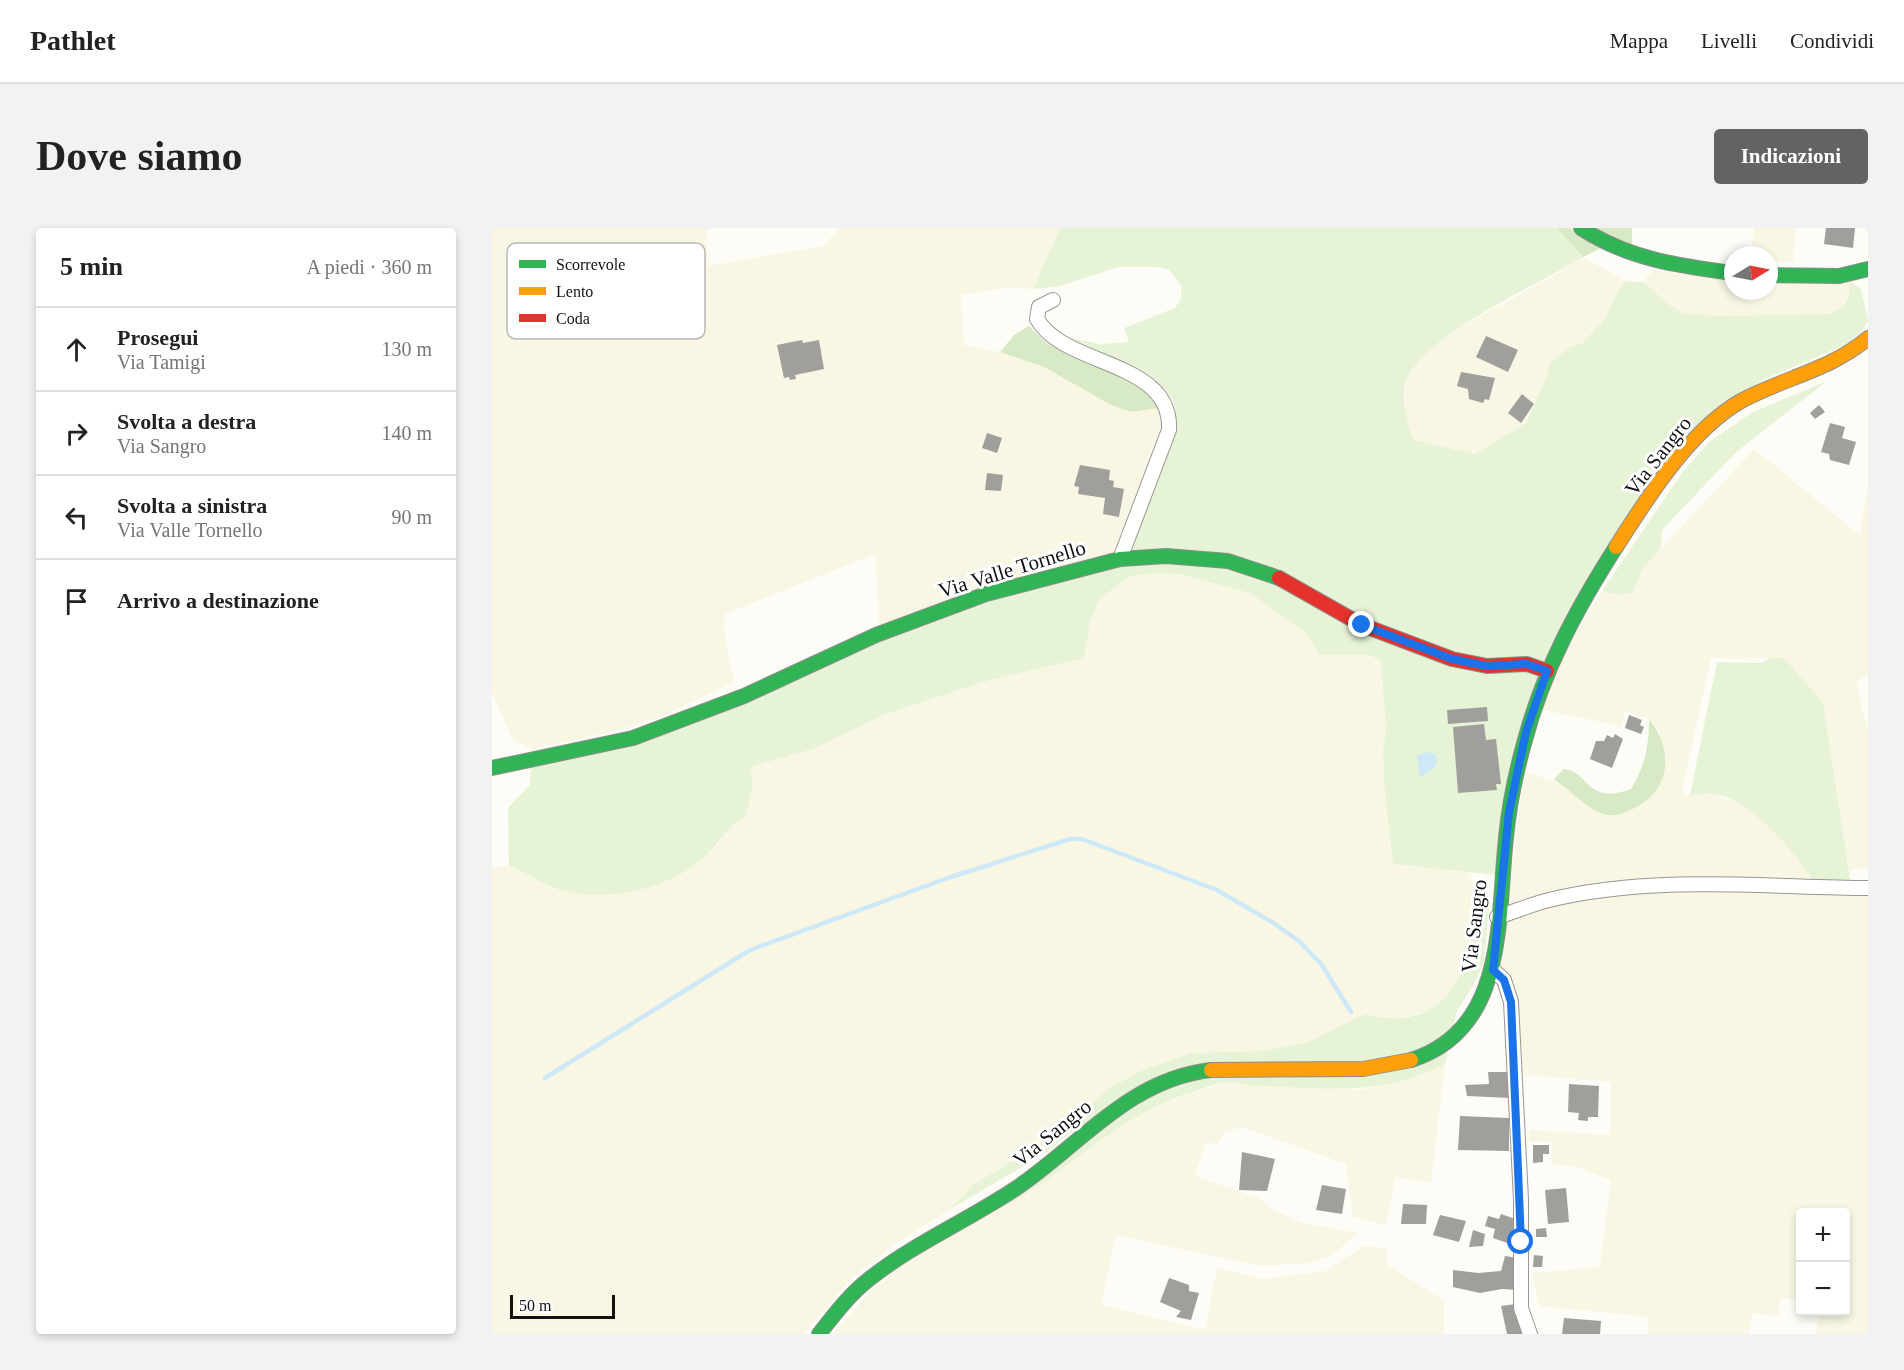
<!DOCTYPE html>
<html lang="it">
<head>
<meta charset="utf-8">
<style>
	body { margin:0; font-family:"Times New Roman",serif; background:#f2f2f2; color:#222 }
	.controls { position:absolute; right:18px; bottom:18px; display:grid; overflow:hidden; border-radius:6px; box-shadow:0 3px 9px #0003 }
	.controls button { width:54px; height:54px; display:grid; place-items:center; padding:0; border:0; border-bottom:2px solid #e0e0e0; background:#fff; color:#222; font:30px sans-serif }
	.compass { position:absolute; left:1232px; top:18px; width:54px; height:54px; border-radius:50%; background:#fff; box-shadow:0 3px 9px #0003; rotate:80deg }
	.scale { position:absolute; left:18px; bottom:15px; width:105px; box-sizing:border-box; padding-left:6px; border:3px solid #111; border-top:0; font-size:16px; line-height:21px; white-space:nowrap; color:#111; -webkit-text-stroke:4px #fff; paint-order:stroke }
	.stop { position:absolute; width:18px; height:18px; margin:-14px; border:4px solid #1a73e8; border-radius:50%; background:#fff }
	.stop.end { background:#1a73e8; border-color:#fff; box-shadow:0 2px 6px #0008 }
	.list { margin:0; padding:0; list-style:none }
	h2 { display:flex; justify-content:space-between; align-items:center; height:78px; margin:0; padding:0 24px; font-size:26px }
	h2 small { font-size:20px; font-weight:400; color:#767676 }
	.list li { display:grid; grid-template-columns:39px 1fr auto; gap:18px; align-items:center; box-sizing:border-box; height:84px; padding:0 24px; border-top:2px solid #e0e0e0 }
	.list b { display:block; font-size:22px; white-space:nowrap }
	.list p { margin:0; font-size:20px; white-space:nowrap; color:#767676 }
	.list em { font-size:20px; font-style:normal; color:#767676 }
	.icon { flex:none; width:33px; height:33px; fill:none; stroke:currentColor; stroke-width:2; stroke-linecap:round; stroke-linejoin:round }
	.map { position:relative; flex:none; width:1376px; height:1106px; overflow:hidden; border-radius:6px }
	header { display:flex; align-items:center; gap:36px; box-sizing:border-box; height:84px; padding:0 30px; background:#fff; border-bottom:2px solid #e0e0e0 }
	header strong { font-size:28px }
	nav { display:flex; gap:33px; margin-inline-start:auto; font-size:21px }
	.intro { display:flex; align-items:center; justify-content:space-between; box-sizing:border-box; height:144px; padding:0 36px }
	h1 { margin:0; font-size:42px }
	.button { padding:15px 27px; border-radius:6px; background:#646362; color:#fff; font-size:21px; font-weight:700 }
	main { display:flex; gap:36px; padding:0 36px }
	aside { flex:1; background:#fff; border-radius:6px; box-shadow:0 3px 9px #0003 }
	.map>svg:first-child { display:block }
	.farmland { fill:#f9f7e4 }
	.green { fill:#e7f3d7 }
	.forest { fill:#d8eac5 }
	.water { fill:#cde8f7 }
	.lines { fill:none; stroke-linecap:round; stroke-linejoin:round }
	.stream { stroke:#cde8f7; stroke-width:4.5 }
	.building { fill:#a19f9c }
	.street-casing { stroke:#979795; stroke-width:16 }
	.fast-casing { stroke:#8e8d8b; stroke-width:16 }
	.slow-casing { stroke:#8e8d8b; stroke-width:16 }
	.jam-casing { stroke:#8e8d8b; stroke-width:16 }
	.street { stroke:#fffffe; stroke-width:14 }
	.fast { stroke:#30b455; stroke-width:14 }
	.slow { stroke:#ff9f0a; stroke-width:14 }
	.jam { stroke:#e5322d; stroke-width:14 }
	.route { stroke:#1a73e8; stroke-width:8 }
	.labels { text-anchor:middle; stroke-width:6; stroke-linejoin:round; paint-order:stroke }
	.street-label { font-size:21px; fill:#111; stroke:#fff }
	.key { fill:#fff; stroke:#b8b8b8; stroke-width:1.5 }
	.key-label { font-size:16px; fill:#111 }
</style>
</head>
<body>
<header>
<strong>Pathlet</strong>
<nav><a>Mappa</a><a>Livelli</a><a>Condividi</a></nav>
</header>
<div class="intro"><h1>Dove siamo</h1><a class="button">Indicazioni</a></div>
<main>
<aside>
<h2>5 min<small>A piedi · 360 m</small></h2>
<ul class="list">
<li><svg class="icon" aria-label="ahead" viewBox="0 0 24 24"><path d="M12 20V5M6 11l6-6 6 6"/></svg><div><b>Prosegui</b><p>Via Tamigi</p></div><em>130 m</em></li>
<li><svg class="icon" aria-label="right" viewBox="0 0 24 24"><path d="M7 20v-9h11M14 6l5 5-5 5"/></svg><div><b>Svolta a destra</b><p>Via Sangro</p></div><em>140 m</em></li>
<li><svg class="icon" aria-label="left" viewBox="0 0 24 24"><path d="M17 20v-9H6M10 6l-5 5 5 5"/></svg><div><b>Svolta a sinistra</b><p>Via Valle Tornello</p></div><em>90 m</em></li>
<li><svg class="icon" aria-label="arrive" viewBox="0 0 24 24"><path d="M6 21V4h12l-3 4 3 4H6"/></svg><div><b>Arrivo a destinazione</b></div></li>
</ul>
</aside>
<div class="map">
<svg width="1376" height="1106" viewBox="0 0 1376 1106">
	<rect width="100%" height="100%" fill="#fdfcf7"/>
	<path class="farmland" d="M0,0H228L214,2L216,38L331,18L348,0H568L541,61L516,60L469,67L472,117L508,124L552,139L619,177L639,184L666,180L676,188L626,329L388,402L383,326L233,386L232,402L242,454L166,490L124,503L40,521L21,512L0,465Z
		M1262,0H1304L1301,34L1277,33V27H1259Z
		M1091,29L1134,53L1122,70L1115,88L1091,115L1076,120L1058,135L1054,151L1034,195L983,226L922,212L914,189L912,162L919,142L935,123L969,99L1063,47Z
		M1161,42L1241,52V63H1277V54L1357,53L1359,62L1349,82L1336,86L1223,88L1191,85L1179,78L1151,54Z
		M1262,221L1368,307L1376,257V447L1365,453L1371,486L1376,499V640L1357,642L1331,474L1292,430H1219L1190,563L1194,567L1223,566L1261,583L1310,634L1325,657L1376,663V1106H1323L1327,1084H1354V984H1308V1071L1289,1070L1286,1088L1260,1085L1257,1106H1156L1157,1089L1047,1078L1040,1045L1108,1039L1119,952L1084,939L1059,936L1061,914L1037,913V902L1118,907L1119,854L1027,846L1007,741L1013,690L1057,675L1213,652L1016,678L1027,583L1034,544L1074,558L1098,580L1153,576L1169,506L1157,491L1133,483L1130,498L1050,482L1078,414L1110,363L1126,367L1141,365L1150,341Z
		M662,345L687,346L758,365L815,406L827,427H878L889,433L894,500L891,523L892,554L898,591L915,639L935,638L978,645L985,666L983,697L977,724L961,764L945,780L919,788L892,791L873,786L816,815L770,823L699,825L593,884L570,902L481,957L457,982L400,1018L360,1050L312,1106H0V639L17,638L62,659L103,667L136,664L186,646L222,621L240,596L254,588L258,539L321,521L394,486L439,471L498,452L592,430L598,395L607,371L639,348Z
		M953,836L939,954L903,950L894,997L861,989L854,936L750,899L733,904L725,916L714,914L703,948L766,970L780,981L810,995L866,1005L839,1028L818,1035L768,1038L624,1007L609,1077L713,1102L725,1040L770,1051L833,1043L872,1018L894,1020L895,1036L952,1073V1106H340L380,1062L411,1036L659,878L730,855L867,862L913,853Z"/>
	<path class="green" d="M568,0H1065L1091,29C1049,56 916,112 912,163C911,180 916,196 922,212L983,226L1034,195L1054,151L1058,135L1076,120L1091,115L1115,88L1122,70L1134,53L1151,54L1179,78L1191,85L1223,88L1336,86C1352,81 1360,72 1357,53L1369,61L1376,93L1370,103L1353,117L1275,150L1228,178L1048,446L1003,647L901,636L892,554L891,523L894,500L889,433L878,427H827L815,406L758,365L687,346L662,345L639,348L607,371L598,395L592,430L498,452L439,471L394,486L321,521L258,539L261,555L254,588C234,599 226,618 208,633C171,663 108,676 63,660C47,654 33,644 17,638L16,580L38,557L39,536L145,512L461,382L634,333L683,201C684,190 685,178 679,169C670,153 589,118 569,108L608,116L637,114L632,100L683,80L689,71V57L677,42L667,39H626L568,58L541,61Z
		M1335,153L1243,225L1170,302L1169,320L1150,341L1141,365L1126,367L1110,363L1190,245L1217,214L1261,184Z
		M1278,430H1292L1331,474L1359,657H1325C1305,628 1258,569 1221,566C1214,565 1205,567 1198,567L1225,434L1270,435Z
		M985,666L997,681L992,734L982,756L965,783L953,836C890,868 839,861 771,858C758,858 743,854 730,855C721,856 712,860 704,863C625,885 573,949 502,984L646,873L739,833L586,899L555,924L457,982L481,957L570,902L616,861L647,844L699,825L770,823L815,815L873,786C961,808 980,737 985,666Z"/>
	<path class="forest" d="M1065,0H1078L1111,19L1091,29Z
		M1102,0H1140V19Z
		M537,98C543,104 550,112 558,117C599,140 651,144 676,188L666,180L639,184L619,177L552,139L508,124L522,107Z
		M1157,491C1183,522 1179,566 1138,582C1131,585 1125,588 1116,587C1094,583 1081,562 1062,552L1071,541C1097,542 1093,578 1139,561C1153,538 1157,518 1157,491Z"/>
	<path class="water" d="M934,524L944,526L945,537L928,550L925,528Z"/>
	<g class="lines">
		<path class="stream" d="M53,850L258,722L456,650L578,611H590L725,662L780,694L807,713L830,737L859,784"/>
	</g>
	<path class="building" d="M1334,0H1363L1361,20L1332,16Z
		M994,108L1026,122L1016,144L984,129Z
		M310,112L311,115L327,112L332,141L303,147L304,151L298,152L297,149L292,150L285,117Z
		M969,144L1003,150L997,172L993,171L991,175L977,171L976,161L965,158Z
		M1030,166L1042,176L1029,195L1016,185Z
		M1327,177L1333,184L1323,191L1318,185Z
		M1338,195L1353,199L1350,210L1364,214L1357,237L1338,232L1337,226L1329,224Z
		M495,205L510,210L505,225L490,220Z
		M588,237L618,242L617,252L622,253L621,259L632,261L627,289L611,286L613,270L586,266L587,259L582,258Z
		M495,245L511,247L509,263L493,262Z
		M995,479L996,493L956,496L955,482Z
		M1137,487L1150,492L1148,497L1152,499L1149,506L1133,500Z
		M992,496L994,512L1004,511L1009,556H1004L1005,562L966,565L961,499Z
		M1123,506L1131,511L1120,540L1098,531L1104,513H1112L1115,507L1121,510Z
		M996,844H1018V870L975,868L973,857L997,856Z
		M1077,856L1107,858L1106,889H1096V893L1086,892L1087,885L1076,884Z
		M968,888L1017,890V923L966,922Z
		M1041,917H1057V926H1051V934L1041,935Z
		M750,924L783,931L775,963L747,962Z
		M830,957L854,961L850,986L824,982Z
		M1074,960L1077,994L1056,996L1053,962Z
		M911,976L935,977L934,996H909Z
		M1009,986L1029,993L1021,1017L1001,1010L1003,1001L993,998L996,988L1007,991Z
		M948,987L974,993L967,1014L941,1007Z
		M1054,1000L1055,1009H1044V1001Z
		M981,1002L993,1006L991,1018L977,1019Z
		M1042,1027L1051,1028L1050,1039H1041Z
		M1013,1028L1026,1030L1025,1062L1010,1061L988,1065L961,1059V1042L986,1045L1009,1043Z
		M677,1050L697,1057V1063L707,1065L699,1092L684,1089L689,1083L668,1074Z
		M1032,1075L1036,1106H1015L1009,1078Z
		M1072,1090L1109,1093L1108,1106H1070Z"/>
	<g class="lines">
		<g class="street-casing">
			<path id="street" d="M561,72L547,79L545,91C572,139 681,132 677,202L628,331
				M1005,689C1022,684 1040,676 1057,672C1161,647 1270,659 1376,660
				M1001,742L1012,752L1019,774L1029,972V1080L1038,1106"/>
		</g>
		<g class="fast-casing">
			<path id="fast" d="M1089,0C1136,31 1187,38 1241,45
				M1277,47L1347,48L1376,41
				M0,540L141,510L252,468L384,407L494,366L628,331L674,328L736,333L787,350
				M919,832C1015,802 1005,693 1014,610C1017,577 1024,544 1033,512C1052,441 1085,380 1124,319
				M327,1106C342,1087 357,1067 376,1052C421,1016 475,993 523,961C587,918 637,851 719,842"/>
		</g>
		<g class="slow-casing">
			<path id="slow" d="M1124,319C1155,270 1198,202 1249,173C1291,150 1339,142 1376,110
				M719,842L871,841L919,832"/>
		</g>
		<g class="jam-casing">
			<path id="jam" d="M787,350L870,397L960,431L995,438L1035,436L1055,443"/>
		</g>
		<use href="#street" class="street"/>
		<use href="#fast" class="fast"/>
		<use href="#slow" class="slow"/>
		<use href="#jam" class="jam"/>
	</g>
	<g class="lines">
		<path class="route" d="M870,397L960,431L995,438L1035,436L1055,443L1034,504L1017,584L1001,742L1012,752L1019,774L1029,1014"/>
	</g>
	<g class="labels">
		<g class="street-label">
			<text transform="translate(1166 228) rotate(-52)" y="7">Via Sangro</text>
			<text transform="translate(520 341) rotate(-17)" y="7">Via Valle Tornello</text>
			<text transform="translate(982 698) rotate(-83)" y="7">Via Sangro</text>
			<text transform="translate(560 905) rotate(-39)" y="7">Via Sangro</text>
		</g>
	</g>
	<rect x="15" y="15" width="198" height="96" rx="9" class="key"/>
	<rect x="27" y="32" width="27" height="8" fill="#30b455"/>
	<rect x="27" y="59" width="27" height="8" fill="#ff9f0a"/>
	<rect x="27" y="86" width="27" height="8" fill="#e5322d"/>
	<g class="key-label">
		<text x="64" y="42">Scorrevole</text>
		<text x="64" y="69">Lento</text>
		<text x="64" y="96">Coda</text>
	</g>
</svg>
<div class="controls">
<button>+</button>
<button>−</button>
</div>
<svg class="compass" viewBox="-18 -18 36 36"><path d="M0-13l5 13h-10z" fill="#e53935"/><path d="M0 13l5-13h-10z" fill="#767676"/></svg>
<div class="scale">50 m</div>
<div class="stop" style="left:1029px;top:1014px"></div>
<div class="stop end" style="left:870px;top:397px"></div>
</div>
</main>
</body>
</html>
